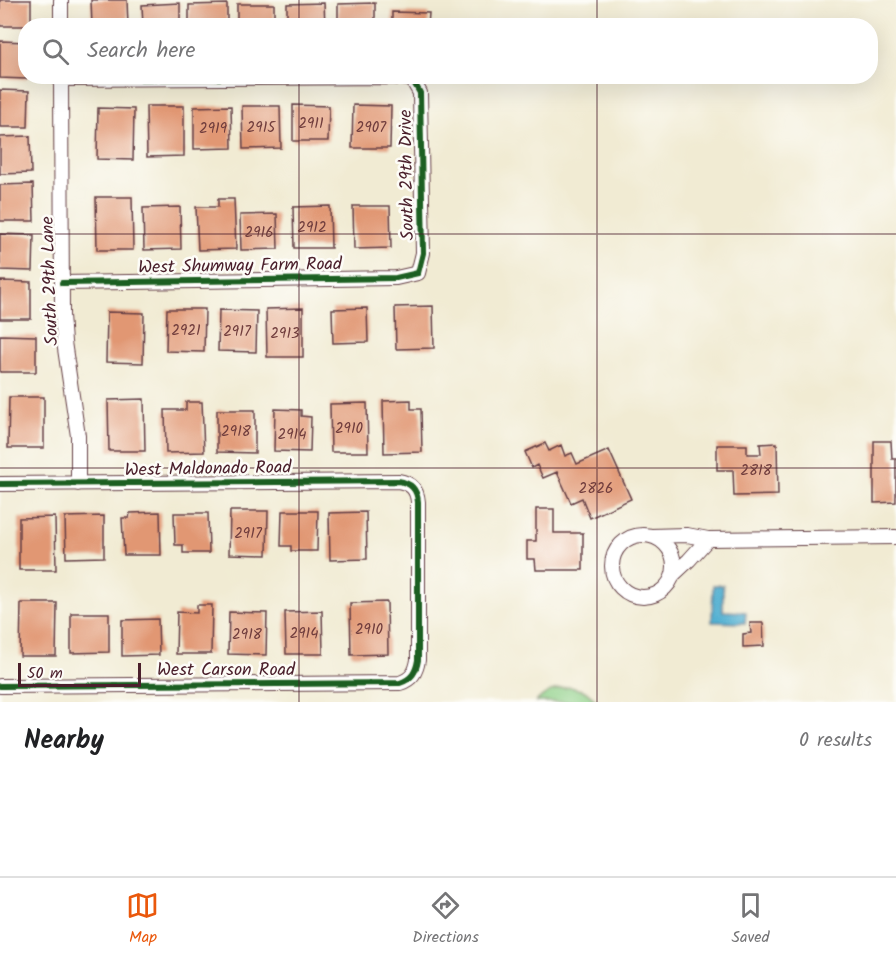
<!DOCTYPE html>
<html lang="en">
<head>
<meta charset="utf-8">
<style>
	body { margin:0; font-family:Kalam,sans-serif; background:#f6f6f6; color:#202124 }
	.scale { position:absolute; left:18px; bottom:15px; width:123px; box-sizing:border-box; padding-left:6px; border:3px solid #4a1f2b; border-top:0; font-size:16px; line-height:21px; white-space:nowrap; color:#4a1f2b; -webkit-text-stroke:4px #fdfcf7; paint-order:stroke }
	.list { margin:0; padding:0; list-style:none }
	h2 { display:flex; justify-content:space-between; align-items:center; height:78px; margin:0; padding:0 24px; font-size:26px }
	h2 small { font-size:20px; font-weight:400; color:#757577 }
	.icon { flex:none; width:33px; height:33px; fill:none; stroke:currentColor; stroke-width:2; stroke-linecap:round; stroke-linejoin:round }
	.map { position:relative; flex:none; width:896px; height:702px; overflow:hidden }
	.search { position:absolute; background:#fff; box-shadow:0 6px 24px #0002; left:18px; right:18px; top:18px; height:66px; display:flex; align-items:center; gap:15px; box-sizing:border-box; padding:0 21px; border-radius:24px; color:#757577; font-size:22px }
	.sheet { height:174px; background:#fff }
	nav { display:flex; justify-content:space-around; align-items:center; box-sizing:border-box; height:84px; border-top:2px solid #e0e0e0; background:#fff; font-size:16px; color:#757577 }
	nav a { display:grid; justify-items:center; gap:3px }
	nav .on { color:#ea580c }
	.map>svg:first-child { display:block }
	.green { fill:#8ed088; stroke:#6c785a; stroke-width:1.5 }
	.water { fill:#52b0d1; stroke:#4e687e; stroke-width:1.5 }
	.building { fill:#e19773 }
	.lines { fill:none; stroke-linecap:round; stroke-linejoin:round }
	.street-casing { stroke:#633e44; stroke-width:16 }
	.street { stroke:#fff; stroke-width:14 }
	.cycleway-casing { stroke:#fdfcf7; stroke-width:10 }
	.cycleway { stroke:#1b5e20; stroke-width:6 }
	.grid { fill:none; stroke:#4a1f2b; stroke-width:1.5; stroke-opacity:0.55 }
	.labels { text-anchor:middle; stroke-width:5; stroke-linejoin:round; paint-order:stroke }
	.number-label { font-size:15px; fill:#703d3d }
	.street-label { font-size:18px; fill:#4a1f2b; stroke:#fdfcf7 }
</style>
</head>
<body>
<div class="map">
<svg width="896" height="702" viewBox="0 0 896 702">
	<rect width="100%" height="100%" fill="#fdfcf7"/>
	<filter id="ink" filterUnits="userSpaceOnUse"><feTurbulence type="fractalNoise" baseFrequency=".0167" numOctaves="2"/><feDisplacementMap in="SourceGraphic" scale="12" xChannelSelector="R" yChannelSelector="G"/><feConvolveMatrix kernelMatrix="1 2 1 2 8 2 1 2 1" color-interpolation-filters="sRGB"/></filter>
	<filter id="wash" filterUnits="userSpaceOnUse"><feTurbulence type="fractalNoise" baseFrequency=".008" numOctaves="4" result="noise"/><feDisplacementMap in="SourceGraphic" scale="24" xChannelSelector="R" yChannelSelector="G"/><feGaussianBlur stdDeviation="1.35" result="paint"/><feColorMatrix in="noise" values="0 0 0 0 0 0 0 0 0 0 0 0 0 0 0 0 0 1.4 0 .05"/><feComposite in="paint" operator="in"/></filter>
	<g filter="url(#wash)">
		<rect width="100%" height="100%" fill="#f1ebd3"/>
		<path class="green" d="M570,687L585,691L598,702H536C546,691 555,689 570,687Z"/>
		<path class="water" d="M713,585H723V611L746,612L745,623L712,622Z"/>
		<g id="blocks">
			<path class="building" d="M0,0H31V26H0Z
				M91,0H127L128,26H92Z
				M180,3V26H143L142,5Z
				M324,3L325,26H287V4Z
				M375,3V26H338V4Z
				M227,4V26H189V5Z
				M237,4H274V26H237Z
				M392,12L429,13L428,26H392Z
				M0,41L26,42V79L0,78Z
				M0,90L29,91L28,127H0Z
				M293,105L329,106L328,141H293Z
				M353,105L391,106L390,148H352Z
				M146,106H184V156L147,157Z
				M231,106L232,148L194,149V107Z
				M242,106H280L281,148L243,149Z
				M98,108L134,109L133,160L97,159Z
				M30,136L31,173L0,174V137Z
				M33,184L34,221H0V185Z
				M96,197H132L133,250H97Z
				M218,199H234L236,249L198,250L196,207H218Z
				M330,206L331,248H294L293,207Z
				M353,206H390L391,248L354,249Z
				M180,207L181,249L144,250L143,208Z
				M277,214L278,249L241,250L240,215Z
				M0,234L34,235L33,271L0,270Z
				M0,281L31,282V319H0Z
				M433,306L434,348L396,349L395,307Z
				M303,308V357H267L266,309Z
				M367,308L368,342L333,343L332,309Z
				M167,309H205L204,352L166,351Z
				M219,310L257,311L256,352L218,351Z
				M107,312L144,313L143,363L106,362Z
				M0,335L36,336V372H0Z
				M9,397H44V448H8Z
				M144,399L145,451H109L108,400Z
				M411,400V409H421L422,452L384,453L383,401Z
				M186,402H202L204,452L166,453L165,410H186Z
				M367,403L368,452H331L330,404Z
				M275,409L301,410V416L311,417L310,452L274,451Z
				M217,410H255V453L217,452Z
				M874,441H891L892,459H896V502L874,503Z
				M545,443L549,451L561,445L565,456L572,453L577,464L609,450L631,499L590,518L582,498L571,503L557,472L543,478L537,465L532,468L525,452Z
				M777,443L778,495L734,496L733,470H717V445H747V454H761L760,444Z
				M536,509H554V533H583V570H536L535,559H527V541H536Z
				M230,511H268L267,555L229,554Z
				M282,511H318L317,551H291V546H281Z
				M160,512L161,555H124L122,518H129L130,513Z
				M366,512L367,559L330,560L329,513Z
				M174,513H208L209,553H183V545H175Z
				M104,516V557L66,558L65,517Z
				M55,517L56,570H19V518Z
				M387,602L388,654L351,655L350,603Z
				M21,603H57L56,656H20Z
				M197,605H212L211,654H176L177,612L197,613Z
				M322,611L323,654H286L285,612Z
				M229,612L267,613L266,655L228,654Z
				M71,613H109V652L71,653Z
				M158,619L159,655L122,656V620Z
				M750,623H763L764,646L743,647V634L751,633Z"/>
		</g>
	</g>
	<g filter="url(#ink)">
		<use href="#blocks" fill-opacity="0" stroke="#633e44" stroke-width="1.5"/>
		<g class="lines">
			<g class="street-casing">
				<path id="street" d="M61,0V26
					M61,76L62,315L64,342L78,436V484
					M61,79L392,77L412,79L420,93L423,253L418,273L396,278L62,283
					M0,484L398,481C411,483 417,489 418,502V660C416,672 412,679 400,683L0,686
					M612 566a31 31 0 1 1 62 0a31 31 0 1 1-62 0Z
					M650,536L687,535L708,539L896,537
					M673,575L689,560L708,539"/>
			</g>
			<use href="#street" class="street"/>
			<g class="cycleway-casing">
				<path id="cycleway" d="M61,79L392,77L412,79L420,93L423,253L418,273L396,278L62,283
					M0,484L398,481C411,483 417,489 418,502V660C416,672 412,679 400,683L0,686"/>
			</g>
			<use href="#cycleway" class="cycleway"/>
		</g>
	</g>
	<path class="grid" d="M299,0V26M597,0V26M299,76V702M597,76V702M0,234H896M0,468H896"/>
	<g class="labels">
		<g class="number-label">
			<text x="311" y="128">2911</text>
			<text x="261" y="132">2915</text>
			<text x="371" y="132">2907</text>
			<text x="213" y="133">2919</text>
			<text x="312" y="232">2912</text>
			<text x="259" y="237">2916</text>
			<text x="186" y="335">2921</text>
			<text x="237" y="336">2917</text>
			<text x="285" y="338">2913</text>
			<text x="349" y="433">2910</text>
			<text x="236" y="436">2918</text>
			<text x="292" y="439">2914</text>
			<text x="756" y="475">2818</text>
			<text x="596" y="493">2826</text>
			<text x="248" y="538">2917</text>
			<text x="369" y="634">2910</text>
			<text x="304" y="638">2914</text>
			<text x="247" y="639">2918</text>
		</g>
		<g class="street-label">
			<text transform="translate(406 175) rotate(-91)" y="6">South 29th Drive</text>
			<text transform="translate(240 265) rotate(-1)" y="6">West Shumway Farm Road</text>
			<text transform="translate(49 281) rotate(-92)" y="6">South 29th Lane</text>
			<text transform="translate(208 468) rotate(-1)" y="6">West Maldonado Road</text>
			<text x="226" y="675">West Carson Road</text>
		</g>
	</g>
</svg>
<div class="scale">50 m</div>
<div class="search"><svg class="icon" aria-label="search" viewBox="0 0 24 24"><circle cx="10" cy="10" r="6"/><path d="M15 15l6 6"/></svg>Search here</div>
</div>
<section class="sheet">
<h2>Nearby<small>0 results</small></h2>
<ul class="list">
</ul>
</section>
<nav>
<a class="on"><svg class="icon" aria-label="map" viewBox="0 0 24 24"><path d="M3 6l6-2 6 2 6-2v14l-6 2-6-2-6 2zM9 4v14M15 6v14"/></svg>Map</a>
<a><svg class="icon" aria-label="directions" viewBox="0 0 24 24"><path d="M12 3l9 9-9 9-9-9zM9 14v-3h6M13 9l2 2-2 2"/></svg>Directions</a>
<a><svg class="icon" aria-label="saved" viewBox="0 0 24 24"><path d="M7 4h10v16l-5-4-5 4z"/></svg>Saved</a>
</nav>
</body>
</html>
